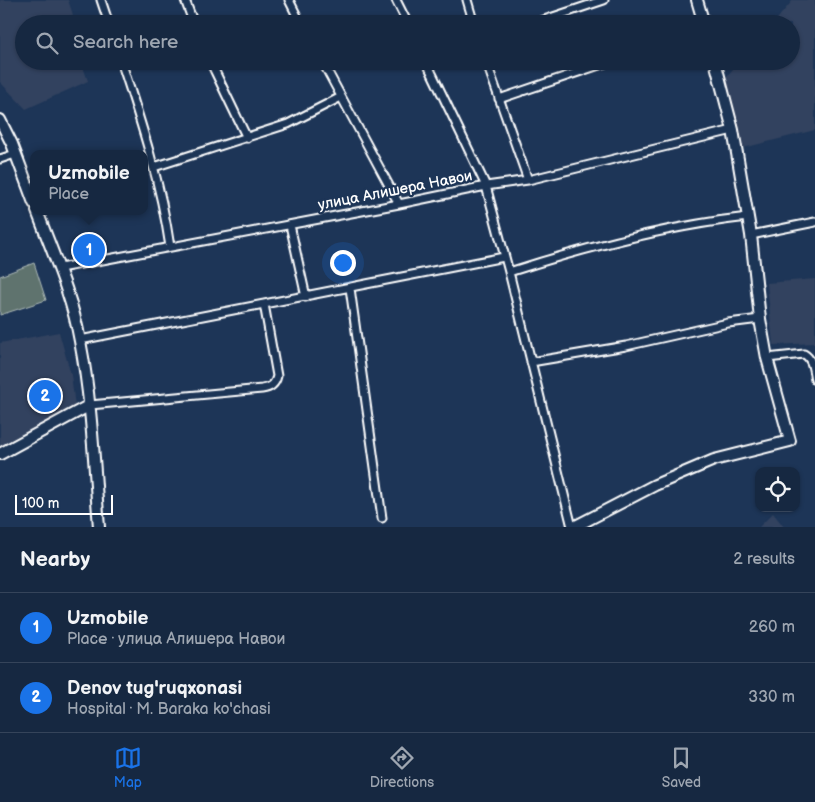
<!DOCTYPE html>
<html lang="en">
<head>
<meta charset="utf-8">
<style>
	body { margin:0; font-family:"Balsamiq Sans",sans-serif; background:#23344c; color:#f1f3f6 }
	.controls { position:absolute; right:15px; bottom:15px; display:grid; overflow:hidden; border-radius:10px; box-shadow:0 1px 4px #0004 }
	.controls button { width:45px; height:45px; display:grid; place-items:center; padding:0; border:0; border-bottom:1px solid #35445a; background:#162841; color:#f1f3f6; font:25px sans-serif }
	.scale { position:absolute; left:15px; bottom:12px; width:98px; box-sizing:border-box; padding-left:5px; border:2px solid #fff; border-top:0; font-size:14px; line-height:18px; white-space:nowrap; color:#fff; -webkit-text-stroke:4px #1d3557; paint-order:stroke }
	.you { position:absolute; left:342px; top:262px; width:18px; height:18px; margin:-12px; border:4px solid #fff; border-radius:50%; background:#1a73e8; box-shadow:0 0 0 8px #1a73e833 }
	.badge { display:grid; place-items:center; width:32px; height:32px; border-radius:50%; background:#1a73e8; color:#fff; font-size:16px; font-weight:700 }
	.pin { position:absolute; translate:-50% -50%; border:2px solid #fff; box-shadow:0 1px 5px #0006 }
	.popup { position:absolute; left:30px; top:150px; width:118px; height:65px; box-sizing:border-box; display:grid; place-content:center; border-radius:10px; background:#162841; filter:drop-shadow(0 1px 4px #0005); font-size:16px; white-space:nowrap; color:#9ea6b1 }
	.popup b { font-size:19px; color:#f1f3f6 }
	.popup::after { content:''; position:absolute; left:50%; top:100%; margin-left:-10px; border:10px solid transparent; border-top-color:#162841 }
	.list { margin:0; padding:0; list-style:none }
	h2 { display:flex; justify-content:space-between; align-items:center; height:65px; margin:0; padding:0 20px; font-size:21px }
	h2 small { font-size:16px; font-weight:400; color:#9ea6b1 }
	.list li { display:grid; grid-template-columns:32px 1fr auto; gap:15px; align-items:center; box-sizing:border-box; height:70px; padding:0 20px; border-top:1px solid #35445a }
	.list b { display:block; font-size:19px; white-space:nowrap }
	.list p { margin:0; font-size:16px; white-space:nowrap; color:#9ea6b1 }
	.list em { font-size:16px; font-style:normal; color:#9ea6b1 }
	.icon { flex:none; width:28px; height:28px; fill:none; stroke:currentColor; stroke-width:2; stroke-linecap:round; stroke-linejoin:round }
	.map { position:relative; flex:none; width:815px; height:527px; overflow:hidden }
	.search { position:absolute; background:#162841; box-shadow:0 1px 4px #0004; left:15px; right:15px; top:15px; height:55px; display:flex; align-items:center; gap:12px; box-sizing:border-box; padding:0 18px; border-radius:28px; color:#9ea6b1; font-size:19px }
	.sheet { height:205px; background:#162841 }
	nav { display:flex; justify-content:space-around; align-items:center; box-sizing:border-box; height:70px; border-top:1px solid #35445a; background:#162841; font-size:14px; color:#9ea6b1 }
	nav a { display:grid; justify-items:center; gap:2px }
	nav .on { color:#1a73e8 }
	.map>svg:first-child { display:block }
	.built { fill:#32425f }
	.green { fill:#5e736e; stroke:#aeb9b6 }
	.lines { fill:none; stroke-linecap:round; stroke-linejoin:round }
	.street-casing { stroke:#fff; stroke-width:11 }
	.secondary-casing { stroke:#fff; stroke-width:14 }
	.street { stroke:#1d3557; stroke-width:7 }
	.secondary { stroke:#1d3557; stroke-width:10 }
	.labels { text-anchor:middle; stroke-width:4.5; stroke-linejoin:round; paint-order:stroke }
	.street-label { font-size:15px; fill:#fff; stroke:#1d3557 }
</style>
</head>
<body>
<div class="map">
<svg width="815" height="527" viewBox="0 0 815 527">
	<rect width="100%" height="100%" fill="#1d3557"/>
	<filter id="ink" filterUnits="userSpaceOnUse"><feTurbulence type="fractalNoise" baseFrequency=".02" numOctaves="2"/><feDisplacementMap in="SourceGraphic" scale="10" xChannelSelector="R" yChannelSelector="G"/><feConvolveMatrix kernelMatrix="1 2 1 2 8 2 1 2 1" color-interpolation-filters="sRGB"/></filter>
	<g filter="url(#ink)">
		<path class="built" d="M0,0H68L73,15L65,17L68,24H24V61H81L88,81L26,109L0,82Z
			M793,0H815V130L743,148L726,77L740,61H791V24H773Z
			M815,279V343L773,345L767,283Z
			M59,332L71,375L75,406L0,446V343Z
			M773,513L784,527H759Z"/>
		<path class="green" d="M34,263L46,300L0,315V276Z"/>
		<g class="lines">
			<g class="street-casing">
				<path id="street" d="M101,0L109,24
					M185,0L194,24
					M289,0L301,24
					M396,0L408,24
					M467,0L474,24
					M532,24L604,0
					M121,61C141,122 161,184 170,247
					M210,61L247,138
					M322,61L399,204
					M426,61L486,186L509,272L572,527
					M486,61L528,180
					M499,99L611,61
					M0,159L15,154
					M154,167L288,124L341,97
					M290,225L306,297
					M751,235L815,222
					M60,268L399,204L486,186L528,180L733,130
					M509,272C587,247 666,226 748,217
					M350,288L382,518
					M80,340L504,257
					M767,358L804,354C813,359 813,371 815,380
					M531,362L626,346L728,323L760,319
					M90,405L262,389C270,388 275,385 277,376L264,304"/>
			</g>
			<g class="secondary-casing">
				<path id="secondary" d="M697,0L704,24
					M0,120L12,144L34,203
					M37,211C53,254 72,296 80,341C92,402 94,465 99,527
					M0,454L90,405
					M574,527L655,485L714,460L790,441L767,358L760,319L751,235L733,130L715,61"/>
			</g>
			<use href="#street" class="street"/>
			<use href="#secondary" class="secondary"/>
		</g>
	</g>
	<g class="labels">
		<g class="street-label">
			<text transform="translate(395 190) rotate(-11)" y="5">улица Алишера Навои</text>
		</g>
	</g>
</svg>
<div class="controls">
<button><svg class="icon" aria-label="locate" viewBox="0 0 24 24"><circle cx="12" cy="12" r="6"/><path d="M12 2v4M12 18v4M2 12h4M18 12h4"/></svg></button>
</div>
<div class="scale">100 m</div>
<div class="you"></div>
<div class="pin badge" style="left:89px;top:250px">1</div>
<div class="popup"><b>Uzmobile</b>Place</div>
<div class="pin badge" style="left:45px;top:396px">2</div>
<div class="search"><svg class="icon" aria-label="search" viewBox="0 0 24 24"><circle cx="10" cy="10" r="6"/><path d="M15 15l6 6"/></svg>Search here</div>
</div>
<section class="sheet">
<h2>Nearby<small>2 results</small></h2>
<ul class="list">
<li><span class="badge">1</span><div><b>Uzmobile</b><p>Place · улица Алишера Навои</p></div><em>260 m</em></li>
<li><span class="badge">2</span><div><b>Denov tug'ruqxonasi</b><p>Hospital · M. Baraka ko'chasi</p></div><em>330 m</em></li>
</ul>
</section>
<nav>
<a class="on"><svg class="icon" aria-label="map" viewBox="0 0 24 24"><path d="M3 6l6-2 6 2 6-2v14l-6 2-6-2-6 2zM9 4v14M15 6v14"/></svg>Map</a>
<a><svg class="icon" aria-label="directions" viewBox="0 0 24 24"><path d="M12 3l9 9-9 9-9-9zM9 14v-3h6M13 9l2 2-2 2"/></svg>Directions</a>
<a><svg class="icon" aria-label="saved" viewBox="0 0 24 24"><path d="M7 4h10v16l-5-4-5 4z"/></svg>Saved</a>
</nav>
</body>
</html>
